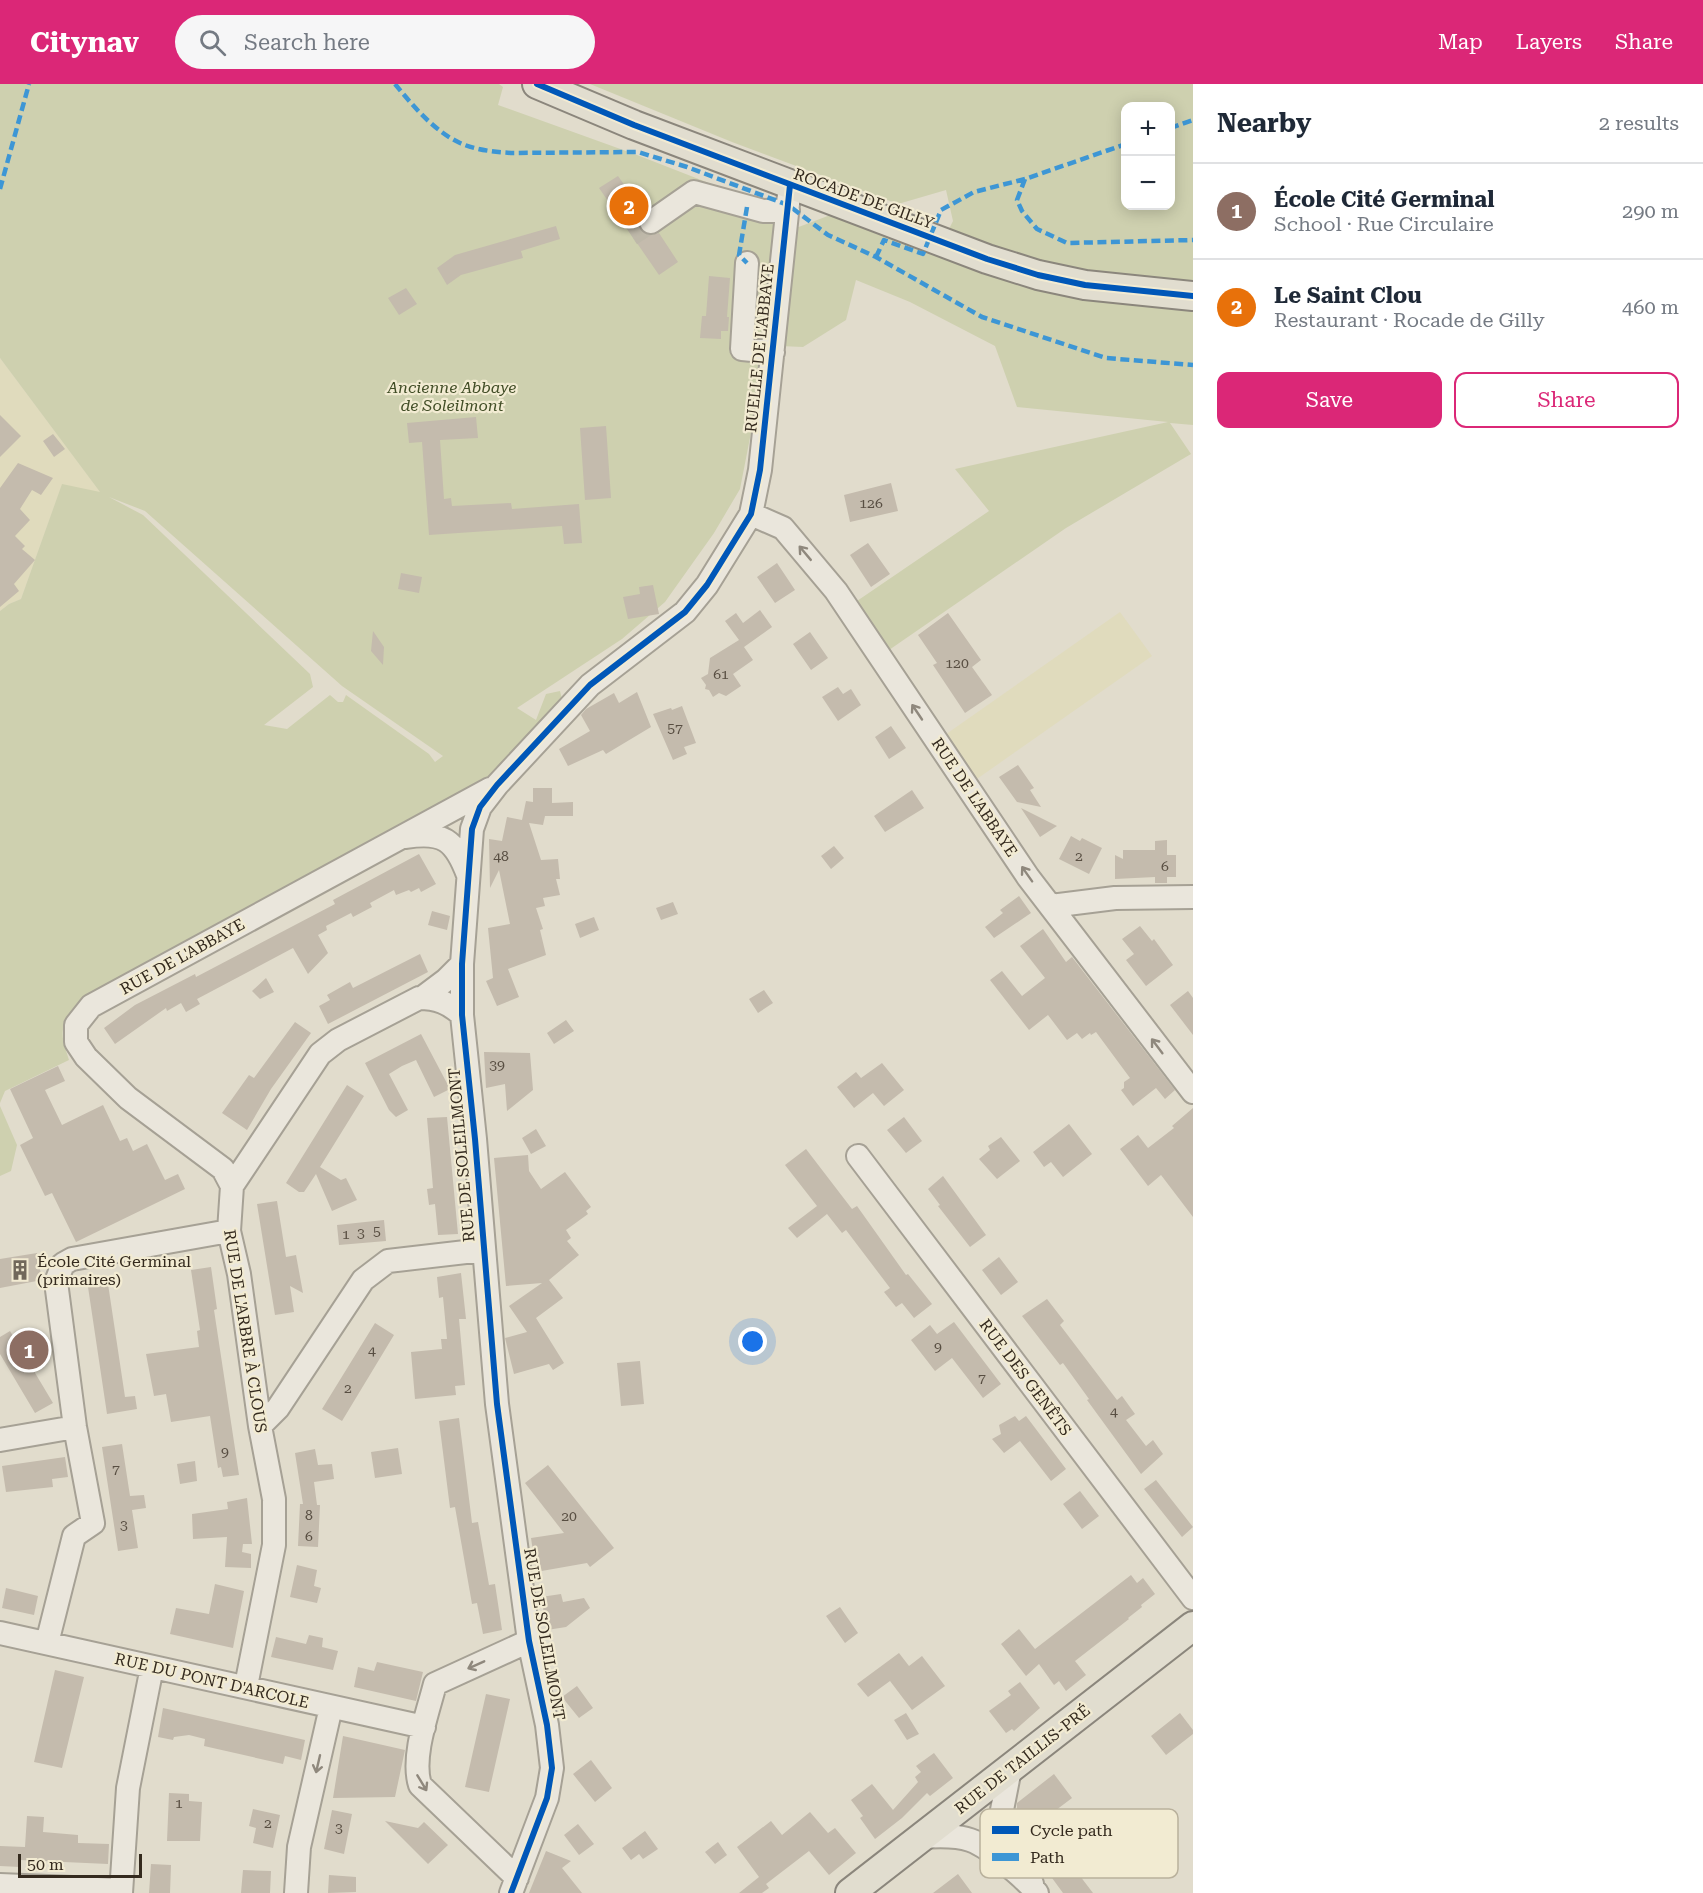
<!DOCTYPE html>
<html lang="en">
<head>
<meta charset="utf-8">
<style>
	body { margin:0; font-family:"Roboto Serif",serif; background:#f6f6f7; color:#1f2937 }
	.controls { position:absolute; right:18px; top:18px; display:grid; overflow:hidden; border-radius:12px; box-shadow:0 3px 15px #0003 }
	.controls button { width:54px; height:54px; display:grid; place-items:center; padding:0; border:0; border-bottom:2px solid #e0e1e3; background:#fff; color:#1f2937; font:30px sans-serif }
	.scale { position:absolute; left:18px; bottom:15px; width:124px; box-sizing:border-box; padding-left:6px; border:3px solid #342a1e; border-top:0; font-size:16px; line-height:21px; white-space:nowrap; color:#342a1e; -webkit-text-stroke:4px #f2ebd2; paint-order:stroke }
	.you { position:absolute; left:753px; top:1258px; width:21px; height:21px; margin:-15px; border:4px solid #fff; border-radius:50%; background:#1a73e8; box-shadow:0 0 0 9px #1a73e833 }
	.badge { display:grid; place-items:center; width:39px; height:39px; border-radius:50%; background:#db2777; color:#fff; font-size:20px; font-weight:700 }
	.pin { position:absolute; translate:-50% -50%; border:3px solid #fff; box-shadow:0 2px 6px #0006 }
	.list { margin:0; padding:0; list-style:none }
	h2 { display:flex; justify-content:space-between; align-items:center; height:78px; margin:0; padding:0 24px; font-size:26px }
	h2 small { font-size:20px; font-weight:400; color:#747a83 }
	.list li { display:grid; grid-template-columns:39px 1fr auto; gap:18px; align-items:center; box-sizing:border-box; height:96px; padding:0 24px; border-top:2px solid #e0e1e3 }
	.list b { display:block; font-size:22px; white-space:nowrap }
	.list p { margin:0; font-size:20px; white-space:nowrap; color:#747a83 }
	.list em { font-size:20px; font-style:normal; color:#747a83 }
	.actions { display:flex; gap:12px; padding:18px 24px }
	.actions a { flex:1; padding:14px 0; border:2px solid #db2777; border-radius:12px; text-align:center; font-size:21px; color:#db2777 }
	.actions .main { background:#db2777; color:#fff }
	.icon { flex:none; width:33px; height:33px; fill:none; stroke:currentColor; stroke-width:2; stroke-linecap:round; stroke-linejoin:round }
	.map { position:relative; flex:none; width:1193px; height:1809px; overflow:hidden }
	header { display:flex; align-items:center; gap:36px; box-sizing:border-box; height:84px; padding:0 30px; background:#db2777; color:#fff }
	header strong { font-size:28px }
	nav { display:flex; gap:33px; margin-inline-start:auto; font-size:21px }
	.search { width:420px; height:54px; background:#f6f6f7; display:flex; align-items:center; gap:15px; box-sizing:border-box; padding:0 21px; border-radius:33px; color:#747a83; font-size:22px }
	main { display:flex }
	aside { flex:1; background:#fff }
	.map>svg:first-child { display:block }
	.farmland { fill:#e0dbbd }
	.green { fill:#ced0af; fill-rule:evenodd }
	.building { fill:#c4bbad }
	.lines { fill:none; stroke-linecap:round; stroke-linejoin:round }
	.minor-tunnel { stroke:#beb8a9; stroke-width:22; stroke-dasharray:22 11; stroke-linecap:butt }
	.minor-casing { stroke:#a6a195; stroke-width:26 }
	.major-casing { stroke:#8b867c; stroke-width:32 }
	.minor { stroke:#eae6dc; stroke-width:22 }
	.major { stroke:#e1ddcf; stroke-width:28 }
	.quiet { stroke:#3d96d5; stroke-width:4.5; stroke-dasharray:9 4.5; stroke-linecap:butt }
	.cycleway-casing { stroke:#f2ebd2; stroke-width:10 }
	.cycleway { stroke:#0057b8; stroke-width:6 }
	.oneway { stroke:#8f887d }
	.labels { text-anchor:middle; stroke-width:4.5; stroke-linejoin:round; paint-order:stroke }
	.number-label { font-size:14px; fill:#584e42 }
	.street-label { font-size:16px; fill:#342a1e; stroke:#f2ebd2 }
	.park-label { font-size:16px; font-style:italic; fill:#424e27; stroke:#f2ebd2 }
	.poi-label { font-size:16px; fill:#342a1e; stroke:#f2ebd2; text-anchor:start }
	.key { fill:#f2ebd2; stroke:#b9b19c; stroke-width:1.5 }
	.key-label { font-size:16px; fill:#342a1e }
</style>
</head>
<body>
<header>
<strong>Citynav</strong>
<div class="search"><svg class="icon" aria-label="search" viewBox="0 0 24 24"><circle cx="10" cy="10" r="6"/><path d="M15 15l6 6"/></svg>Search here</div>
<nav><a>Map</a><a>Layers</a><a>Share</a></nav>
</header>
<main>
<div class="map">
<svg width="1193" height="1809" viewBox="0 0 1193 1809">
	<rect width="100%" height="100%" fill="#e1dccc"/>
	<path class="farmland" d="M0,274L101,409L62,401L21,515L9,520L0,527Z
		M1120,528L1152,572L974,697L942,653Z"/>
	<path class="green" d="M0,0H499L503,3L498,21L637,71L773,124L775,135L764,262L759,266L755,328L740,405L714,449L665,518L622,555L517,624L536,636L546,610L560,607L563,619L496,692L75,927C57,944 62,954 69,976L5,1007L0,1019V527L9,520L21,515L62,400L100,408L0,274ZM109,413L145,427L342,602L443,672L435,678L429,670L346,611L343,618H338L330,611L287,645L264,641L313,603L310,590L143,431Z
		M590,0H1193V341L1170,339L1191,370L1066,444L889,566L857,517L989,427L955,385L1168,338L1017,323L995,262L910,218L856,196L846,236L803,263L780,262L796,144L833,130L938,167L953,137L946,106L898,120L732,58ZM1126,22H1170V122H1126Z
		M0,1022L17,1061L11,1087L0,1092Z"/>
	<path class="building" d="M618,92L643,127L639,132L638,139L640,146L645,150L652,151L659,149L678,178L659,191L599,104Z
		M556,142L560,155L521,167L523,174L461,191L447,201L437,184L455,171Z
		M709,192L730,194L727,233H729L728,247H721V255L700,254L702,232H706Z
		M406,204L417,220L399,231L388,214Z
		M0,331L21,352L0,373Z
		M476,333L478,354L440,356L444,415L451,414L452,422L511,419L512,425L579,420L582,459L564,460L562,442L429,451L422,358L409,359L407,339Z
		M606,342L611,414L585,416L580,344Z
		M53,350L65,365L54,373L43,357Z
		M18,379L53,394L41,411L32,406L20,425L30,436L15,452L25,462L22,465L35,476L14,500L19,507L0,523V404Z
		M891,399L898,427L850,438L844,411Z
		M868,459L890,490L871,503L850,471Z
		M777,479L795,506L775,519L757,493Z
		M401,489L422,493L419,509L398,505Z
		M653,501L659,530L628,535L623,513L640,510L639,503Z
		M760,526L772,543L744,563L753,576L733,590L741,602L726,612L719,609L713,613L709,606L705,605L706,601L701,594L708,590L710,574L739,556L725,537L736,529L743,539Z
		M948,529L981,576L972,583L992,611L965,629L933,581L937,579L918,551Z
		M373,547L384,563L383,581L371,567Z
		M810,548L828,574L811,586L793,560Z
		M838,603L843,610L851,605L861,621L838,637L822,613Z
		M637,608L651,643L606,670L603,666L568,682L559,665L590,647L581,631L586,625L614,609L619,619Z
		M682,622L696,659L684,663L687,670L673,676L653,630L671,624L672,626Z
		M891,642L906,664L889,675L875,653Z
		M1018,681L1034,704L1030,706L1041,723L1017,718L999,693Z
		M533,704H552V719L573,718V732H545L543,741L529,739L541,776L558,775L560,795H556L560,811L543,814L545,822L536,824L543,845L540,846L546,871L508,885L519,913L497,922L486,897L493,894L488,844L510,840L499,786L490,804L489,755L502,757L507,733L522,736L526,717L533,718Z
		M912,706L924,724L885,748L874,732Z
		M1021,724L1057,742L1040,753Z
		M1071,752L1080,757L1082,754L1102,764L1089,790L1059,775Z
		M1167,756V771H1176V793H1167V799H1155V793L1115,795V771L1123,775V766H1155V757Z
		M834,762L844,774L831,785L821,772Z
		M419,770L436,800L421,808L419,804L411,808L409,806L396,811L394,806L370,819L372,823L353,833L351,829L326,842L327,846L318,851L328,869L308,890L293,864L197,915L200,920L186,928L181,919L167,927L166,924L115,960L104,944L135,921L195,890L196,893L335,820L333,816Z
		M1019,812L1031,829L994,854L985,843L1003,829L1000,826Z
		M673,818L678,830L661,836L656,824Z
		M432,827L450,832L447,846L428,841Z
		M594,833L599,846L580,854L575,840Z
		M1140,842L1152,857L1154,855L1173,881L1146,902L1126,876L1134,870L1122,855Z
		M1043,845L1066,878L1072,873L1175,1006L1165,1015L1156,1004L1133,1022L1121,1006L1124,1004V998L1130,994L1096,948L1091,951L1090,949L1082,955L1077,949L1067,956L1048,931L1029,946L990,896L1002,887L1022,912L1045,894L1020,862Z
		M420,870L428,888L328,940L319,922L330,916L327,911L350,898L353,904Z
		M266,894L274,908L260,915L252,907Z
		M764,906L773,919L758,929L749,915Z
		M1188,907L1193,914V951L1170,921Z
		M566,936L574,947L554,960L547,949Z
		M295,938L311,949L271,1005L247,1046L222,1029L249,991L254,994Z
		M421,950L450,1005L434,1013L416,976L402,982L389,990L408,1026L396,1033L389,1026L365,979Z
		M484,968L530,969L533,1006L507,1027L505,1000L486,1004Z
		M882,979L904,1006L884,1022L873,1009L854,1024L837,1003L856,988L861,994Z
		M58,982L65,997L45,1006L62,1041L103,1021L120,1057L127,1054L133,1067L147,1060L165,1096L178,1090L185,1105L76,1158L52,1109L45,1112L20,1061L33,1054L10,1005Z
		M347,1001L364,1012L320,1083L341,1096L346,1094L357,1116L332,1127L316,1090L304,1108H299L286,1099Z
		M1193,1024V1133L1161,1091L1148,1102L1120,1065L1138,1051L1148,1064L1174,1044L1172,1042Z
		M447,1033L458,1150L438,1151L435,1120L429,1121L427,1105L433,1104L427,1034Z
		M904,1033L922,1057L906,1069L887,1046Z
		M1069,1040L1092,1070L1063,1093L1051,1078L1044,1083L1033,1068Z
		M536,1045L546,1062L531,1070L522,1054Z
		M1001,1053L1020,1077L997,1095L979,1075L990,1066L988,1062Z
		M806,1065L852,1125L857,1122L906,1191L908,1190L932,1220L914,1234L902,1219L896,1223L884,1208L890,1204L846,1146L842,1149L827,1130L797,1154L788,1144L817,1122L785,1081Z
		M528,1071L529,1087L541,1105L565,1088L591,1123L586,1127L588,1130L566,1146L571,1154L567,1157L579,1171L549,1196L563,1214L536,1234L564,1279L553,1286L549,1280L514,1290L505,1254L527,1248L509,1222L542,1199L506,1202L494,1074Z
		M943,1092L986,1151L970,1163L938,1122L940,1121L928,1105Z
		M277,1117L286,1173L296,1171L303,1209L290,1202L294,1228L275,1231L257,1120Z
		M384,1136L386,1157L339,1161L337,1141Z
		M37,1169L42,1196L0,1204V1175Z
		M999,1173L1018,1198L1001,1211L982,1186Z
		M211,1183L217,1225L214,1226L239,1391L223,1393L221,1383L218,1384L210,1332L171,1338L166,1310L154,1312L146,1270L199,1263L197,1247L200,1246L191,1186Z
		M461,1189L466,1235H459L465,1301L455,1302L456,1311L415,1315L411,1268L442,1265L441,1255H447L443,1213L439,1214L437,1193Z
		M108,1200L125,1313L135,1312L137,1325L107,1330L88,1203Z
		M1047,1215L1064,1237L1060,1241L1117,1316L1122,1312L1135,1330L1126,1336L1146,1362L1153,1356L1163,1370L1141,1390L1087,1316L1089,1315L1063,1279L1060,1281L1022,1232Z
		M954,1238L1001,1300L983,1314L952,1274L935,1287L911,1256L930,1241L937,1250Z
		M375,1239L394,1251L342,1337L322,1325Z
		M10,1247L53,1319L35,1329L0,1270V1253Z
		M640,1277L644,1320L621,1322L617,1279Z
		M1015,1332L1019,1337L1026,1332L1066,1385L1051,1397L1020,1357L1004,1369L992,1355L1001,1350L999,1341Z
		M459,1334L472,1439L478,1438L489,1501L495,1500L502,1546L483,1550L477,1519L472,1520L455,1423L450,1424L439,1337Z
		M122,1360L130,1412L144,1411L146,1424L132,1426L138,1464L118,1467L102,1363Z
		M398,1364L402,1390L375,1394L371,1368Z
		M315,1365L318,1381L332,1380L334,1395L314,1398L317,1421H320L318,1463L298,1462L300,1420H303L295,1369Z
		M65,1373L68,1393L52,1395L53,1403L6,1408L2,1382Z
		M195,1377L197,1397L180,1400L177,1380Z
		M548,1381L614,1464L590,1483L587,1479L536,1488L531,1454L564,1449L525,1399Z
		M1156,1396L1193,1443L1182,1453L1144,1405Z
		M1080,1407L1099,1432L1082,1445L1063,1420Z
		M247,1414L252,1460H243L242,1468L251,1470V1484L225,1483L227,1453L193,1455L192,1430L228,1425L227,1418Z
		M297,1481L317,1486L314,1502L321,1504L317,1519L290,1513Z
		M1131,1491L1137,1499L1143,1494L1155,1510L1141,1521L1142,1523L1128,1534L1129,1535L1075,1577L1086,1591L1066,1607L1059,1597L1054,1601L1039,1580L1026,1592L1001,1560L1019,1545L1035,1565Z
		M215,1500L244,1507L233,1564L170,1550L176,1524L209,1530Z
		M6,1504L38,1512L34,1531L2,1524Z
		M561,1510L563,1518L584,1514L590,1524L566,1543L547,1546L541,1513Z
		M840,1523L858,1549L845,1559L826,1532Z
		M309,1551L323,1554L322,1563L338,1567L333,1586L271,1573L276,1553L306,1560Z
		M899,1569L909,1582L922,1572L945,1602L912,1626L890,1597L868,1613L857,1600Z
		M377,1578L423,1588L416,1617L354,1603L358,1583L374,1587Z
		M55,1586L84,1593L62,1684L34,1678Z
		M1020,1598L1040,1624L1014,1647L1012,1645L1006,1649L989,1627L1011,1611L1008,1607Z
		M577,1602L593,1624L579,1634L562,1613Z
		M486,1610L510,1615L489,1708L465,1703Z
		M163,1624L305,1656L301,1676L285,1672L283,1680L204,1662L205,1655L189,1651L174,1653L173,1656L158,1653Z
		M906,1629L919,1650L907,1656L894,1636Z
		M1180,1629L1193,1646V1650L1166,1671L1151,1652Z
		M343,1652L405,1666L395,1713L333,1714Z
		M934,1669L953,1694L930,1712L927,1709L902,1734L875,1755L860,1734L863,1732L851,1716L872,1700L893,1726L918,1698L915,1693L921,1688L916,1682Z
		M591,1676L612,1704L595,1718L573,1690Z
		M1054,1690L1072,1714L1031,1745L1017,1726V1719Z
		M169,1709L189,1710V1717L202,1718L200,1757H167Z
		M253,1725L280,1731L273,1764L253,1759L256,1744L249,1742Z
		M332,1726L352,1730L344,1770L324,1765Z
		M810,1728L828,1749L835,1744L856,1769L829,1791L809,1767L766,1800L769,1804L762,1809H739L759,1793L737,1763L771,1737L782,1751Z
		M27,1732L44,1733L43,1748L78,1751V1759L109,1760L108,1780L20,1776V1783L0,1782V1762L25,1763Z
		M385,1737L418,1744L424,1738L448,1761L428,1780Z
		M578,1740L594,1760L579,1771L564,1751Z
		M645,1747L658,1765L643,1775L639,1770L631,1776L622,1764Z
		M718,1758L727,1771L715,1780L705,1768Z
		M546,1767L571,1777L562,1784L582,1809H529Z
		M1063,1769L1080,1792L1093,1809H1063L1044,1783Z
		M151,1780L171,1781L170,1809H149Z
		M243,1786L271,1787L270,1809H241Z
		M958,1790L972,1809H933Z
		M329,1791L356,1793V1808L328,1809Z"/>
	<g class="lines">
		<path class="minor-tunnel" d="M631,151L651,138"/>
		<g class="minor-casing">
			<path id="minor" d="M651,138L694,108L763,127L788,126
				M747,179L742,265L773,268
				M751,430L783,444L836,507L1028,793L1193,1008
				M406,753C443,747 455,756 468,791
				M1051,822L1115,814L1193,813
				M422,914L446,896L462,880
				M858,1072L1193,1514
				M232,1102L223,1085L128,1014L86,973L76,958V941L91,922L490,705
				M260,1342L278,1324L363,1196L388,1177L483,1166
				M0,1356L75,1343
				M0,1549L424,1643
				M47,1559L74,1452L93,1439L75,1343L56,1198L63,1180L72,1175L229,1147
				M246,1602L274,1461V1415L260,1342L239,1190L229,1147L232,1102L320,970L338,956L419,914C437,914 449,919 462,931
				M1010,1685L1002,1726L1032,1800
				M922,1753C966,1750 977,1754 1010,1783C1019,1791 1029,1799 1037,1809
				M517,1794L420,1701C411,1673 428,1628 435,1600L529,1557
				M0,1801L121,1806
				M121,1809L128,1704L152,1583
				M296,1809L299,1763L331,1623
				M511,1809L547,1714L552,1684L547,1641L529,1557L497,1320L475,1055L462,931V880L472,745L480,723L497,701L590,601L685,528L707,501L751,430L760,386L790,101"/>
		</g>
		<g class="major-casing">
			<path id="major" d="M537,0L634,41L987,175L1038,191L1085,201L1193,212
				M850,1809L1193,1542"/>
		</g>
		<use href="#minor" class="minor"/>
		<use href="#major" class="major"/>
		<path class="quiet" d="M395,0C413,22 434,47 460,59C475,66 495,68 511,69L638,68L687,83L788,121L828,151L876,173L982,233L1106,274L1193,281
			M1170,44L1193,36
			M1025,95L1017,116L1022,127L1037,145L1067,159L1193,156
			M0,105L29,0
			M747,123L739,171L747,179
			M876,173L884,156L923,170L941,126L974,108L1025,95L1126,60"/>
		<g class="cycleway-casing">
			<path id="cycleway" d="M537,0L634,41L987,175L1038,191L1085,201L1193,212
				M511,1809L547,1714L552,1684L547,1641L529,1557L497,1320L475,1055L462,931V880L472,745L480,723L497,701L590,601L685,528L707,501L751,430L760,386L790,101"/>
		</g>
		<use href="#cycleway" class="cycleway"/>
	</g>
	<defs><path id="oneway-shaft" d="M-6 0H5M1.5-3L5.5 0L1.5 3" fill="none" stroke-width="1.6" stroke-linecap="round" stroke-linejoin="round" transform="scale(1.5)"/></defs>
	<g class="oneway">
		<use href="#oneway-shaft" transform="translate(805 469) rotate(-130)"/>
		<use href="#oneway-shaft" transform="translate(917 628) rotate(-124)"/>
		<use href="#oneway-shaft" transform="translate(1027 790) rotate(-125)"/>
		<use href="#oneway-shaft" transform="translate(1157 962) rotate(-127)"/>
		<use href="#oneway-shaft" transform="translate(476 1581) rotate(156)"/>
		<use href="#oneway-shaft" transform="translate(318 1680) rotate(103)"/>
		<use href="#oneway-shaft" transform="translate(422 1699) rotate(59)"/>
	</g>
	<defs>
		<g id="building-bare" transform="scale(1.62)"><path d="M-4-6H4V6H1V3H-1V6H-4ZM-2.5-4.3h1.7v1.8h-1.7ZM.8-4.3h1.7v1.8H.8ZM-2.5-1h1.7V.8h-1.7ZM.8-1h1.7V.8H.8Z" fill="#71685b" stroke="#f2ebd2" stroke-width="2.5" paint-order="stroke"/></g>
	</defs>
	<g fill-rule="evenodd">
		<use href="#building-bare" x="20" y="1186"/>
	</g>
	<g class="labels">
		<g class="number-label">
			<text x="871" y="424">126</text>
			<text x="957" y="584">120</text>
			<text x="721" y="595">61</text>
			<text x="675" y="649">57</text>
			<text x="501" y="777">48</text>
			<text x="1079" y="777">2</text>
			<text x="1165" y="787">6</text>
			<text x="497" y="986">39</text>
			<text x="377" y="1152">5</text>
			<text x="361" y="1154">3</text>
			<text x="346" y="1155">1</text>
			<text x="938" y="1268">9</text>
			<text x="372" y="1271">4</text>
			<text x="982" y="1299">7</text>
			<text x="348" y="1309">2</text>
			<text x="1114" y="1332">4</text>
			<text x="225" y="1373">9</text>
			<text x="116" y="1390">7</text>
			<text x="309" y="1436">8</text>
			<text x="569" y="1437">20</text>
			<text x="124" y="1446">3</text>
			<text x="309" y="1457">6</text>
			<text x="179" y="1724">1</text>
			<text x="268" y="1744">2</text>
			<text x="339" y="1749">3</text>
		</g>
		<g class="street-label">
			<text transform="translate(864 114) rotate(20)" y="6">ROCADE DE GILLY</text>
			<text transform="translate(759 264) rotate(-84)" y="6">RUELLE DE L'ABBAYE</text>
			<text transform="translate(975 713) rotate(56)" y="6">RUE DE L'ABBAYE</text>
			<text transform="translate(182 872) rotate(-29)" y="6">RUE DE L'ABBAYE</text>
			<text transform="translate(461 1071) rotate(-95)" y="6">RUE DE SOLEILMONT</text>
			<text transform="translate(246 1247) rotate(81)" y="6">RUE DE L'ARBRE À CLOUS</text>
			<text transform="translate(1026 1293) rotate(53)" y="6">RUE DES GENÊTS</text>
			<text transform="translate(545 1550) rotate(80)" y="6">RUE DE SOLEILMONT</text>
			<text transform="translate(212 1596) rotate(13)" y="6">RUE DU PONT D'ARCOLE</text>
			<text transform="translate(1022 1675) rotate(-38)" y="6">RUE DE TAILLIS-PRÉ</text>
		</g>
		<g class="park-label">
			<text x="452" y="309">Ancienne Abbaye<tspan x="452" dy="18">de Soleilmont</tspan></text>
		</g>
		<g class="poi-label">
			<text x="37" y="1183">École Cité Germinal<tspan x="37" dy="18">(primaires)</tspan></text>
		</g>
	</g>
	<rect x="980" y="1725" width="198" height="69" rx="9" class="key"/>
	<rect x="992" y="1742" width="27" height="8" fill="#0057b8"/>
	<rect x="992" y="1769" width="27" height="8" fill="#3d96d5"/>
	<g class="key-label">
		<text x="1030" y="1752">Cycle path</text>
		<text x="1030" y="1779">Path</text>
	</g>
</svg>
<div class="controls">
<button>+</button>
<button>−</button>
</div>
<div class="scale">50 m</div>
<div class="you"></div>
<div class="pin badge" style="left:29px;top:1266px;background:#8d6e63">1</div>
<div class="pin badge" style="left:629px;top:122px;background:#e8710a">2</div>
</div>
<aside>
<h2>Nearby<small>2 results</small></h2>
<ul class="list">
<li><span class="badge" style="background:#8d6e63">1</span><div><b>École Cité Germinal</b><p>School · Rue Circulaire</p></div><em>290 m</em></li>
<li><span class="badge" style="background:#e8710a">2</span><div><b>Le Saint Clou</b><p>Restaurant · Rocade de Gilly</p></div><em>460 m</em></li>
</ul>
<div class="actions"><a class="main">Save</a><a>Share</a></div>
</aside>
</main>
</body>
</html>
